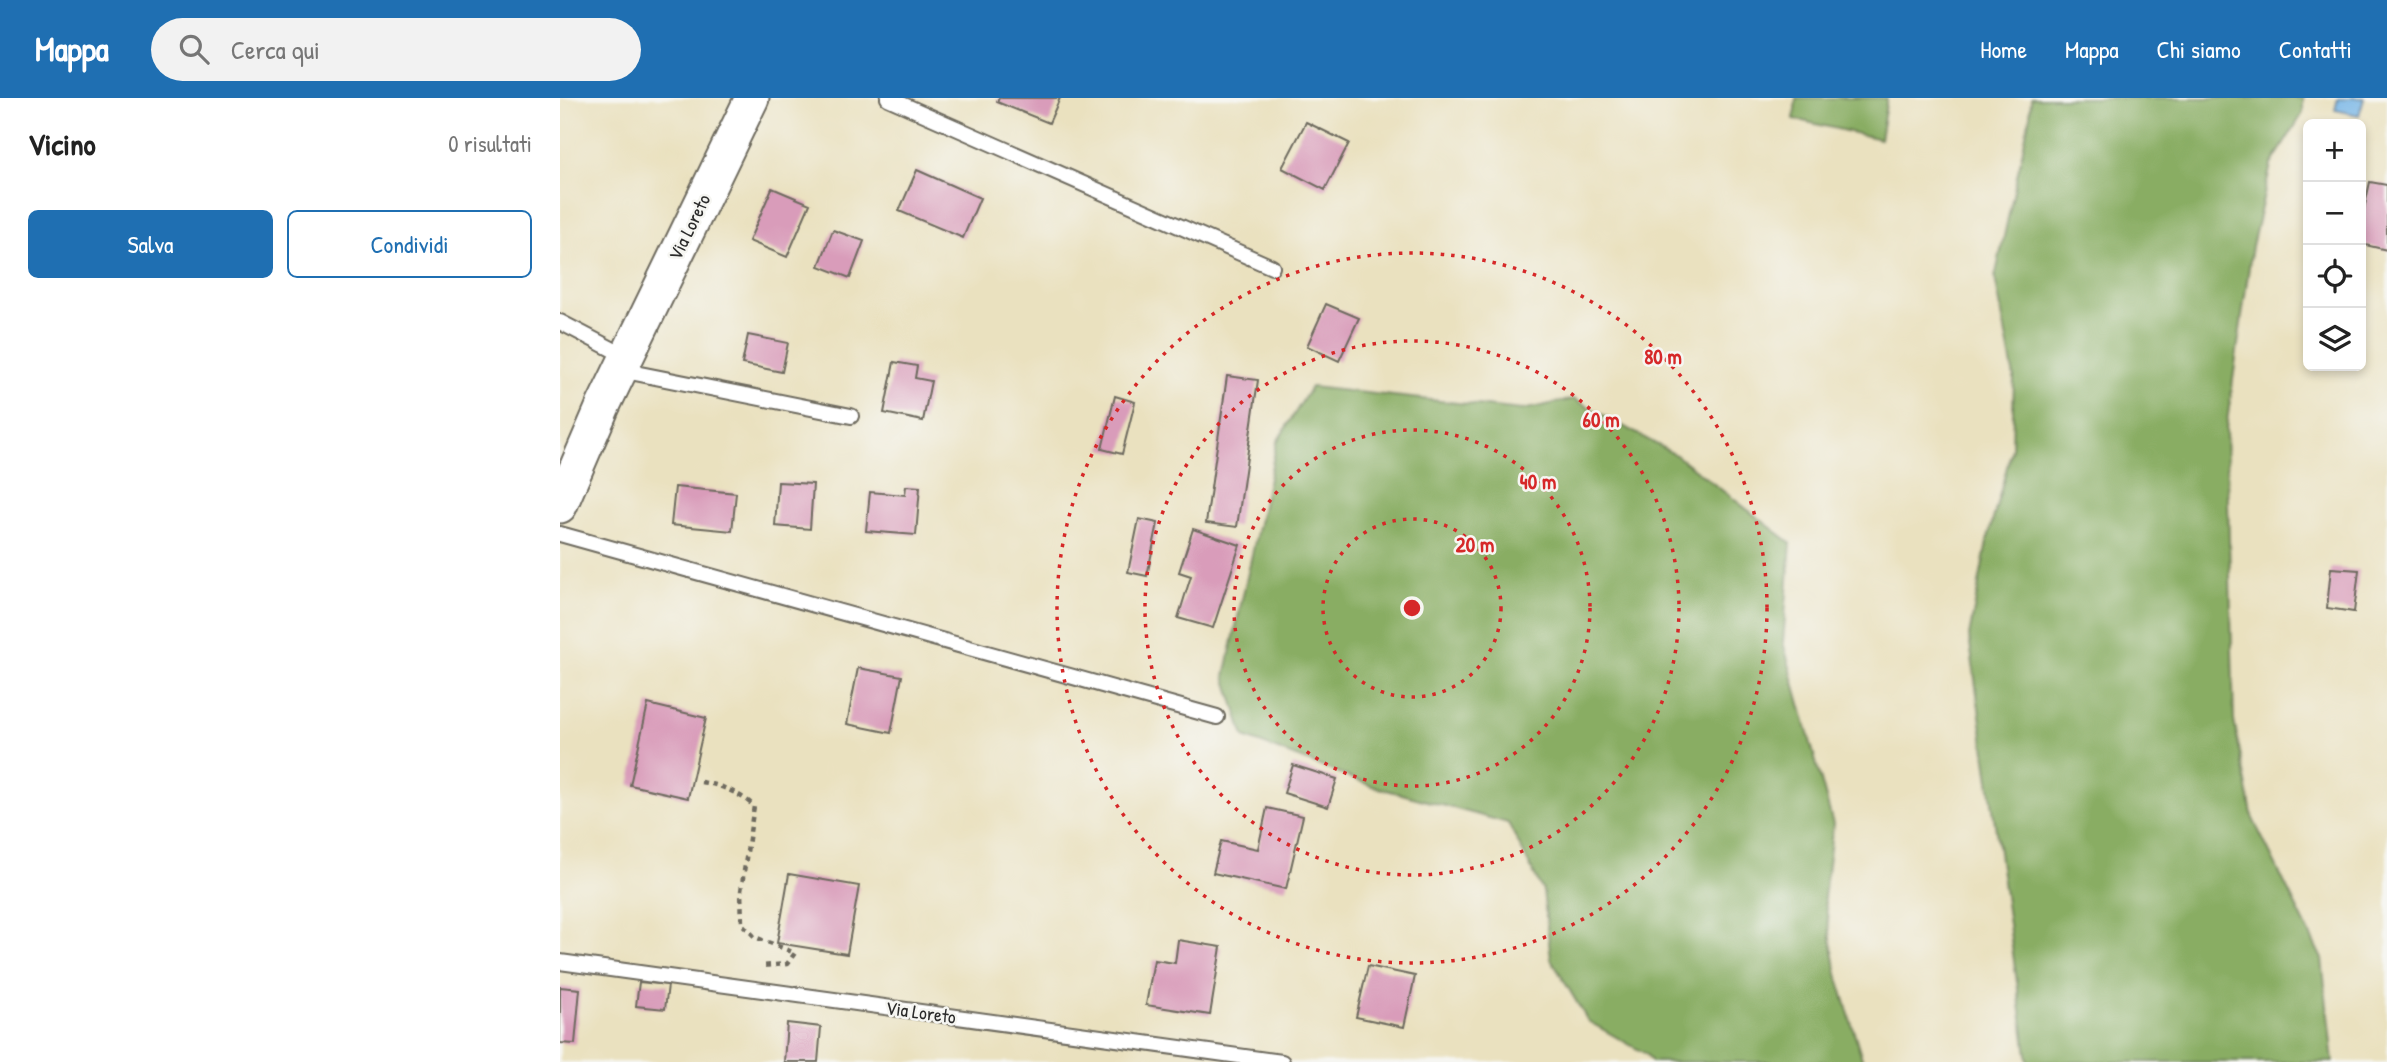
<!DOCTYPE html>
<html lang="it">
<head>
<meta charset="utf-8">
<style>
	body { margin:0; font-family:"Patrick Hand",sans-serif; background:#f2f2f2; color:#222 }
	.controls { position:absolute; right:21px; top:21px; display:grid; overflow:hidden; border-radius:10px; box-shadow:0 4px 10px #0003 }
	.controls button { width:63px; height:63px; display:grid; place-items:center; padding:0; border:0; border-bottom:2px solid #e0e0e0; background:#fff; color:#222; font:35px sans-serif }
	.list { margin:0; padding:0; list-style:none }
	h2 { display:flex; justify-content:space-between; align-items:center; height:91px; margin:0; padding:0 28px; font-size:30px }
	h2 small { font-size:23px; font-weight:400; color:#767676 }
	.actions { display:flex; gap:14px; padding:21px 28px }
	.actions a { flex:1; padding:16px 0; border:2px solid #1f6fb2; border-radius:10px; text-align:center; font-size:24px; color:#1f6fb2 }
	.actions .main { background:#1f6fb2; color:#fff }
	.icon { flex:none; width:38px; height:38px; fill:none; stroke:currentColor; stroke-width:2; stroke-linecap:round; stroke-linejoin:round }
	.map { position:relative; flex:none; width:1827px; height:964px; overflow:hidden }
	header { display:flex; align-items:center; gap:42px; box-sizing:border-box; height:98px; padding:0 35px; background:#1f6fb2; color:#fff }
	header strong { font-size:33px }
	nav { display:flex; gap:38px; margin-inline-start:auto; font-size:24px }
	.search { width:490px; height:63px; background:#f2f2f2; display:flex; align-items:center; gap:18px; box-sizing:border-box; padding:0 24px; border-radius:38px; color:#767676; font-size:26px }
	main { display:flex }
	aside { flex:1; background:#fff }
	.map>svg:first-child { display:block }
	.forest { fill:#89ad63; stroke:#5a6c47; stroke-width:2 }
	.water { fill:#72b3e6; stroke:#4e6f88; stroke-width:2 }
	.building { fill:#d99cba }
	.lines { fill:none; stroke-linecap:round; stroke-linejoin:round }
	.service-casing { stroke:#6e6b5f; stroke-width:18 }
	.tertiary-casing { stroke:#6e6b5f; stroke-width:37 }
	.path { stroke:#6e6b5f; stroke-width:4.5; stroke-dasharray:5 5; stroke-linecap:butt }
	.service { stroke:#fff; stroke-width:14 }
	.tertiary { stroke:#fff; stroke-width:33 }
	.ring { fill:none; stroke:#d62828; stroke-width:3.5; stroke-dasharray:3.5 7 }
	.labels { text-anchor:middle; stroke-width:5; stroke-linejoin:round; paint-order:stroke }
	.street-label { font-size:19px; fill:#2b2b2b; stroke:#f6f6f2 }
	.centre { fill:#d62828; stroke:#f6f6f2; stroke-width:3.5 }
	.ring-label { font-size:21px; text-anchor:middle; font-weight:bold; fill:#d62828; stroke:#f6f6f2; stroke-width:5; stroke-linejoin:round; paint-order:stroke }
</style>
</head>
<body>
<header>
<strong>Mappa</strong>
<div class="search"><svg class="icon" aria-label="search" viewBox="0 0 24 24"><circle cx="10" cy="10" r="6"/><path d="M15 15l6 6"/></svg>Cerca qui</div>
<nav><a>Home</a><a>Mappa</a><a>Chi siamo</a><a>Contatti</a></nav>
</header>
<main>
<aside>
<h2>Vicino<small>0 risultati</small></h2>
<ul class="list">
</ul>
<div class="actions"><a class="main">Salva</a><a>Condividi</a></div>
</aside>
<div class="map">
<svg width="1827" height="964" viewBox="0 0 1827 964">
	<rect width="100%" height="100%" fill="#f6f6f2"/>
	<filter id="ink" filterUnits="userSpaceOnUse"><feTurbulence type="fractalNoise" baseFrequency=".0143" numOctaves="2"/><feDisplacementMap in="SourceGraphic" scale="14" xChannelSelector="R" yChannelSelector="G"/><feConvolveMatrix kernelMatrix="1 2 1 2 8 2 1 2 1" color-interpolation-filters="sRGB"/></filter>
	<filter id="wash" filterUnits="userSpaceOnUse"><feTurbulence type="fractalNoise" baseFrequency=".00686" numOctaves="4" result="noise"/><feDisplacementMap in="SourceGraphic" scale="28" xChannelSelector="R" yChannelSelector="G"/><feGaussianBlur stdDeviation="1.57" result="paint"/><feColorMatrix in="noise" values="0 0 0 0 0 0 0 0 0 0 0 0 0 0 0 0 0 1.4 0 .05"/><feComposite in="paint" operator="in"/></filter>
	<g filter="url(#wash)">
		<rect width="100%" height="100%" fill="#eae1bf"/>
		<path class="forest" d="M1236,0H1327L1320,41L1234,21Z
			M1471,0H1743V15L1711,67L1692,148L1666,331L1674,623L1693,721L1762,861L1773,964H1468L1409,538L1427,444L1452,350L1454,279L1435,180L1470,18Z
			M751,289L962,312L1014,301L1116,357L1231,445L1223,544L1273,726L1264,798L1277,876L1303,964H1092L1086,956L1028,923L991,861L983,793L948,725L812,688L684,639L665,578L717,344Z"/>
		<path class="water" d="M1778,0H1804L1799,17L1775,12Z"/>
		<g id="blocks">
			<path class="building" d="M439,0H500L489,25L437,4Z
				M746,24L789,45L765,92L722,70Z
				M357,72L420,100L403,140L339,113Z
				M1810,84L1827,87V152L1801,146V125Z
				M212,90L250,106L227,159L189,143Z
				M273,132L304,143L290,180L259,168Z
				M766,206L799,220L779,263L747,248Z
				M188,237L228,245L222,274L182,266Z
				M334,264L357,268L355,280L371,283L363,323L324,315Z
				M667,278L698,282L677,429L646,425Z
				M555,298L575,304L562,356L542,351Z
				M218,384L253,386L250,431L215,428Z
				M346,388L360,389L356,437L306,433L310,394L345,397Z
				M115,389L176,395L172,433L111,427Z
				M579,421L598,425L587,478L568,474Z
				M633,431L680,447L653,530L618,520L631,478L619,474Z
				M1771,470L1799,472L1794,514L1767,510Z
				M298,570L342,578L331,635L287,626Z
				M88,606L146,620L128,700L70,687Z
				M733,667L777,681L768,709L724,695Z
				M707,710L743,718L726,791L653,775L661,743L698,751Z
				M229,776L299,788L287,856L217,845Z
				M618,842L661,849L650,917L586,907L594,862L615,865Z
				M808,868L855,878L844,929L796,919Z
				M79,884L108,887L105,911L76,908Z
				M0,889L20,891L15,946L0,945Z
				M227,925L261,929L258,964H224Z"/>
		</g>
	</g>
	<g filter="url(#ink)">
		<use href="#blocks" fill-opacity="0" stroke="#6e6b5f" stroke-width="2"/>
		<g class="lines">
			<g class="service-casing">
				<path id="service" d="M328,0L712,169
					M0,224L67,259
					M60,272L291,318
					M0,436L657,619
					M0,864L722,964"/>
			</g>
			<g class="tertiary-casing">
				<path id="tertiary" d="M0,408L43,308L192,0"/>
			</g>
			<path class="path" d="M141,684C161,687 179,695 194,708L181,793L182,826L195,839L235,855L227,866L202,868"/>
			<use href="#service" class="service"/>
			<use href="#tertiary" class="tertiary"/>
		</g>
	</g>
	<g class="ring">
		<circle cx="852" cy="510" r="89"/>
		<circle cx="852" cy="510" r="178"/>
		<circle cx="852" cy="510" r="267"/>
		<circle cx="852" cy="510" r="355"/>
	</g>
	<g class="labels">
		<g class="street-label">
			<text transform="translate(129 129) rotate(-64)" y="7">Via Loreto</text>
			<text transform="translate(361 914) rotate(8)" y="7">Via Loreto</text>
		</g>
	</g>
	<circle cx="852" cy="510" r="10" class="centre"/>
	<g class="ring-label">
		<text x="1103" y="266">80 m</text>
		<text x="1041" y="329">60 m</text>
		<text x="978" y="391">40 m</text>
		<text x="915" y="454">20 m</text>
	</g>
</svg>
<div class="controls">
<button>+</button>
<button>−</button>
<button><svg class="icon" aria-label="locate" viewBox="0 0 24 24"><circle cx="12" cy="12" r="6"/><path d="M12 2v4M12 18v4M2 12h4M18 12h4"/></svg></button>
<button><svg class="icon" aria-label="layers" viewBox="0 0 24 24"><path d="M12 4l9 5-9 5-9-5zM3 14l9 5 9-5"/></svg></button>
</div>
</div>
</main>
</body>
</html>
